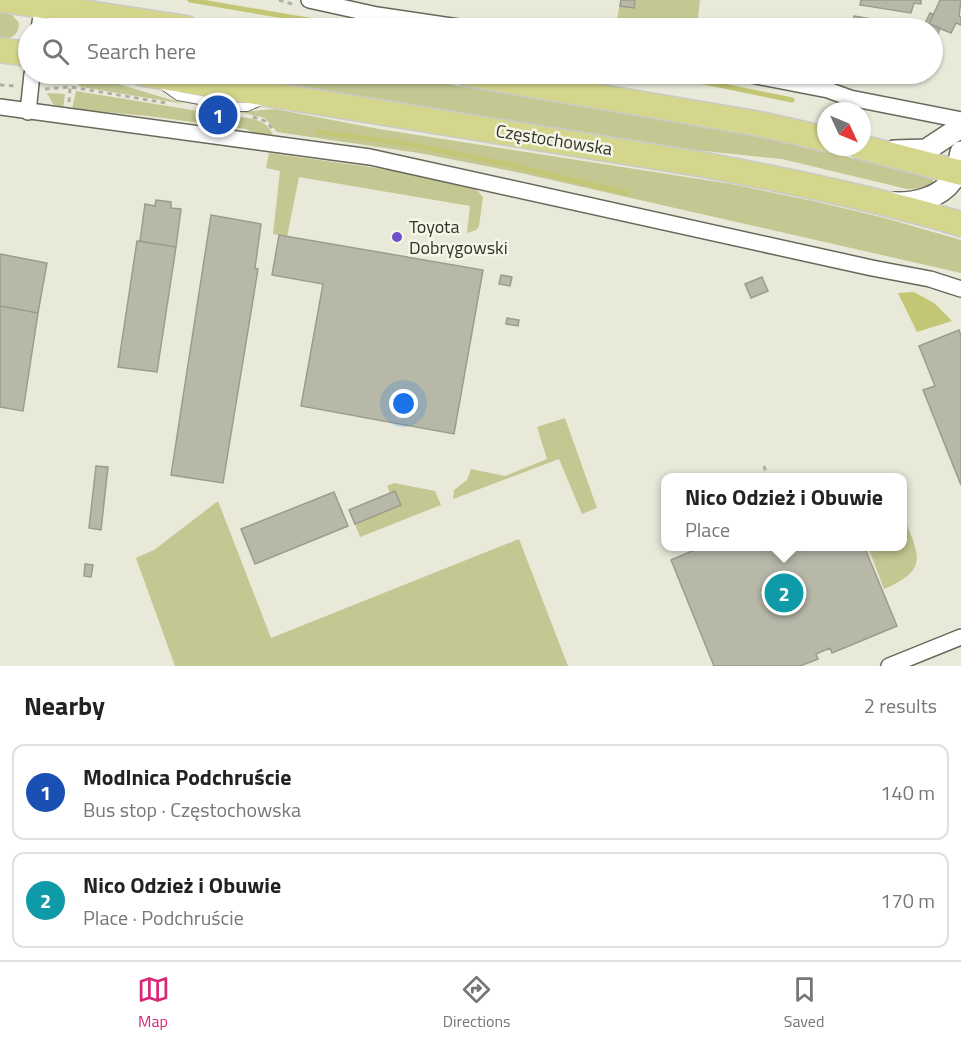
<!DOCTYPE html>
<html lang="en">
<head>
<meta charset="utf-8">
<style>
	body { margin:0; font-family:"Titillium Web",sans-serif; background:#f2f2f2; color:#222 }
	.compass { position:absolute; left:817px; top:102px; width:54px; height:54px; border-radius:50%; background:#fff; box-shadow:0 2px 4px #0004; rotate:134deg }
	.you { position:absolute; left:404px; top:404px; width:21px; height:21px; margin:-15px; border:4px solid #fff; border-radius:50%; background:#1a73e8; box-shadow:0 0 0 9px #1a73e833 }
	.badge { display:grid; place-items:center; width:39px; height:39px; border-radius:50%; background:#db2777; color:#fff; font-size:20px; font-weight:700 }
	.pin { position:absolute; translate:-50% -50%; border:3px solid #fff; box-shadow:0 2px 6px #0006 }
	.popup { position:absolute; left:661px; top:473px; width:246px; height:78px; box-sizing:border-box; display:grid; place-content:center; border-radius:12px; background:#fff; filter:drop-shadow(0 2px 4px #0005); font-size:20px; white-space:nowrap; color:#767676 }
	.popup b { font-size:22px; color:#222 }
	.popup::after { content:''; position:absolute; left:50%; top:100%; margin-left:-12px; border:12px solid transparent; border-top-color:#fff }
	.list { margin:0; padding:0; list-style:none }
	h2 { display:flex; justify-content:space-between; align-items:center; height:78px; margin:0; padding:0 24px; font-size:26px }
	h2 small { font-size:20px; font-weight:400; color:#767676 }
	.list li { display:grid; grid-template-columns:39px 1fr auto; gap:18px; align-items:center; box-sizing:border-box; height:96px; margin:0 12px 12px; padding:0 12px; border:2px solid #e0e0e0; border-radius:12px }
	.list b { display:block; font-size:22px; white-space:nowrap }
	.list p { margin:0; font-size:20px; white-space:nowrap; color:#767676 }
	.list em { font-size:20px; font-style:normal; color:#767676 }
	.icon { flex:none; width:33px; height:33px; fill:none; stroke:currentColor; stroke-width:2; stroke-linecap:round; stroke-linejoin:round }
	.map { position:relative; flex:none; width:961px; height:666px; overflow:hidden }
	.search { position:absolute; background:#fff; box-shadow:0 2px 4px #0004; left:18px; right:18px; top:18px; height:66px; display:flex; align-items:center; gap:15px; box-sizing:border-box; padding:0 21px; border-radius:33px; color:#767676; font-size:22px }
	.sheet { height:294px; background:#fff }
	nav { display:flex; justify-content:space-around; align-items:center; box-sizing:border-box; height:84px; border-top:2px solid #e0e0e0; background:#fff; font-size:16px; color:#767676 }
	nav a { display:grid; justify-items:center; gap:3px }
	nav .on { color:#db2777 }
	.map>svg:first-child { display:block }
	.green { fill:#c4c792 }
	.water { fill:#c3c674 }
	.lines { fill:none; stroke-linecap:round; stroke-linejoin:round }
	.stream { stroke:#c3c674; stroke-width:5 }
	.building { fill:#b7b8a8; stroke:#9b9c8d; stroke-width:1.5 }
	.lane-casing { stroke:#67685a; stroke-width:10 }
	.street-casing { stroke:#67685a; stroke-width:18 }
	.secondary-casing { stroke:#67685a; stroke-width:24 }
	.primary-casing { stroke:#cacac8; stroke-width:27 }
	.path { stroke:#afb0a3; stroke-width:3; stroke-dasharray:4.5 4.5; stroke-linecap:butt }
	.lane { stroke:#fff; stroke-width:8 }
	.street { stroke:#fff; stroke-width:15 }
	.secondary { stroke:#fff; stroke-width:21 }
	.primary { stroke:#d4d68c; stroke-width:24 }
	.poi-dot { fill:#6e50ca; stroke:#f5f6e6; stroke-width:2 }
	.labels { text-anchor:middle; stroke-width:5; stroke-linejoin:round; paint-order:stroke }
	.street-label { font-size:18px; fill:#33332d; stroke:#f5f6e6 }
	.poi-label { font-size:18px; fill:#33332d; stroke:#f5f6e6; text-anchor:start }
</style>
</head>
<body>
<div class="map">
<svg width="961" height="666" viewBox="0 0 961 666">
	<rect width="100%" height="100%" fill="#e8e9d9"/>
	<path class="green" d="M620,0H700L697,28H616Z
		M0,11L12,15L19,23C19,35 11,40 0,38Z
		M78,74L88,75L185,104L81,87L77,83Z
		M218,74L394,75L739,132L796,144L932,178L934,183L928,188L907,189L782,159L695,150Z
		M76,91L216,114V118L224,119L225,115C244,118 265,116 273,135L254,133L246,129L148,116L72,109Z
		M47,93L65,94L63,108L53,104Z
		M275,109L379,129L731,184L813,201L881,217L961,240V273L521,173L419,153L277,132L265,118L239,112Z
		M269,153L370,167L430,177L475,188L483,197L479,226L476,230L467,233L470,206L299,177L287,237L273,234L280,171L266,168Z
		M565,418L597,508L582,514L559,459L453,499L454,490L467,480L471,469L505,476L547,459L537,427Z
		M394,483L435,491L441,505L360,537L355,524L401,505L395,491L390,493L387,486Z
		M218,501L271,638L519,539L568,666H175L136,558L154,550Z
		M903,515C918,554 931,569 884,589L868,547L902,546Z"/>
	<path class="water" d="M914,292L934,303L952,321L917,332L898,293Z"/>
	<g class="lines">
		<path class="stream" d="M190,0L355,28
			M649,74L694,80L792,100
			M318,132L408,144L501,163L627,193"/>
	</g>
	<path class="building" d="M621,0H635L634,8L620,6Z
		M861,0H921V4L914,3L911,13L860,5Z
		M940,0H961L959,16L961,17V25L956,23L951,33L929,24Z
		M930,13L933,14L929,24L940,28L936,39L932,37V28H923Z
		M854,16L916,27V28H852Z
		M156,200L171,202V208L181,209L176,247L140,241L145,204L155,206Z
		M211,215L261,224L255,268L258,269L223,483L171,475Z
		M279,235L483,270L454,434L301,406L323,284L272,275Z
		M137,241L176,247L157,372L118,367Z
		M0,254L47,263L38,313L0,306Z
		M501,275L512,277L510,286L499,284Z
		M762,277L768,291L751,298L745,284Z
		M0,306L38,313L23,411L0,407Z
		M507,318L519,320L518,326L506,324Z
		M959,330L961,335V485L923,390L935,386L919,346Z
		M96,466L108,467L101,530L89,528Z
		M395,491L401,505L355,524L349,510Z
		M334,492L348,526L255,564L241,529Z
		M704,546H864L897,626L832,653L830,648L816,654L818,659L800,666H714L671,560Z
		M85,564L93,565L91,577L84,576Z"/>
	<g class="lines">
		<g class="lane-casing">
			<path id="lane" d="M164,86L178,96L238,107H247L263,100"/>
		</g>
		<g class="street-casing">
			<path id="street" d="M309,0L377,15L465,28
				M39,28L43,6
				M746,74L828,90L850,98L961,120
				M0,107L370,157L872,268L930,279L961,289
				M28,112L32,74
				M889,666L961,637"/>
		</g>
		<g class="secondary-casing">
			<path id="secondary" d="M894,151L926,150L961,127
				M893,203C914,204 941,198 953,179C958,171 959,161 961,152"/>
		</g>
		<g class="primary-casing">
			<path id="primary" d="M3,0L186,28
				M0,50L28,54
				M144,74L705,165C791,181 877,199 961,224
				M468,74L760,124L826,139
				M861,147L961,173"/>
		</g>
		<path class="path" d="M279,0L295,5
			M690,74L734,81
			M0,85L15,86
			M45,89L71,87L166,103
			M69,102L71,74
			M253,117L265,121L272,128
			M764,466L768,478"/>
		<use href="#lane" class="lane"/>
		<use href="#street" class="street"/>
		<use href="#secondary" class="secondary"/>
		<use href="#primary" class="primary"/>
	</g>
	<circle class="poi-dot" cx="397" cy="237" r="6"/>
	<g class="labels">
		<g class="street-label">
			<text transform="translate(554 140) rotate(9)" y="6">Częstochowska</text>
		</g>
		<g class="poi-label">
			<text x="409" y="233">Toyota<tspan x="409" dy="21">Dobrygowski</tspan></text>
		</g>
	</g>
</svg>
<svg class="compass" viewBox="-18 -18 36 36"><path d="M0-13l5 13h-10z" fill="#e53935"/><path d="M0 13l5-13h-10z" fill="#767676"/></svg>
<div class="you"></div>
<div class="pin badge" style="left:218px;top:115px;background:#1a4fb4">1</div>
<div class="pin badge" style="left:784px;top:593px;background:#0f9aa8">2</div>
<div class="popup"><b>Nico Odzież i Obuwie</b>Place</div>
<div class="search"><svg class="icon" aria-label="search" viewBox="0 0 24 24"><circle cx="10" cy="10" r="6"/><path d="M15 15l6 6"/></svg>Search here</div>
</div>
<section class="sheet">
<h2>Nearby<small>2 results</small></h2>
<ul class="list">
<li><span class="badge" style="background:#1a4fb4">1</span><div><b>Modlnica Podchruście</b><p>Bus stop · Częstochowska</p></div><em>140 m</em></li>
<li><span class="badge" style="background:#0f9aa8">2</span><div><b>Nico Odzież i Obuwie</b><p>Place · Podchruście</p></div><em>170 m</em></li>
</ul>
</section>
<nav>
<a class="on"><svg class="icon" aria-label="map" viewBox="0 0 24 24"><path d="M3 6l6-2 6 2 6-2v14l-6 2-6-2-6 2zM9 4v14M15 6v14"/></svg>Map</a>
<a><svg class="icon" aria-label="directions" viewBox="0 0 24 24"><path d="M12 3l9 9-9 9-9-9zM9 14v-3h6M13 9l2 2-2 2"/></svg>Directions</a>
<a><svg class="icon" aria-label="saved" viewBox="0 0 24 24"><path d="M7 4h10v16l-5-4-5 4z"/></svg>Saved</a>
</nav>
</body>
</html>
